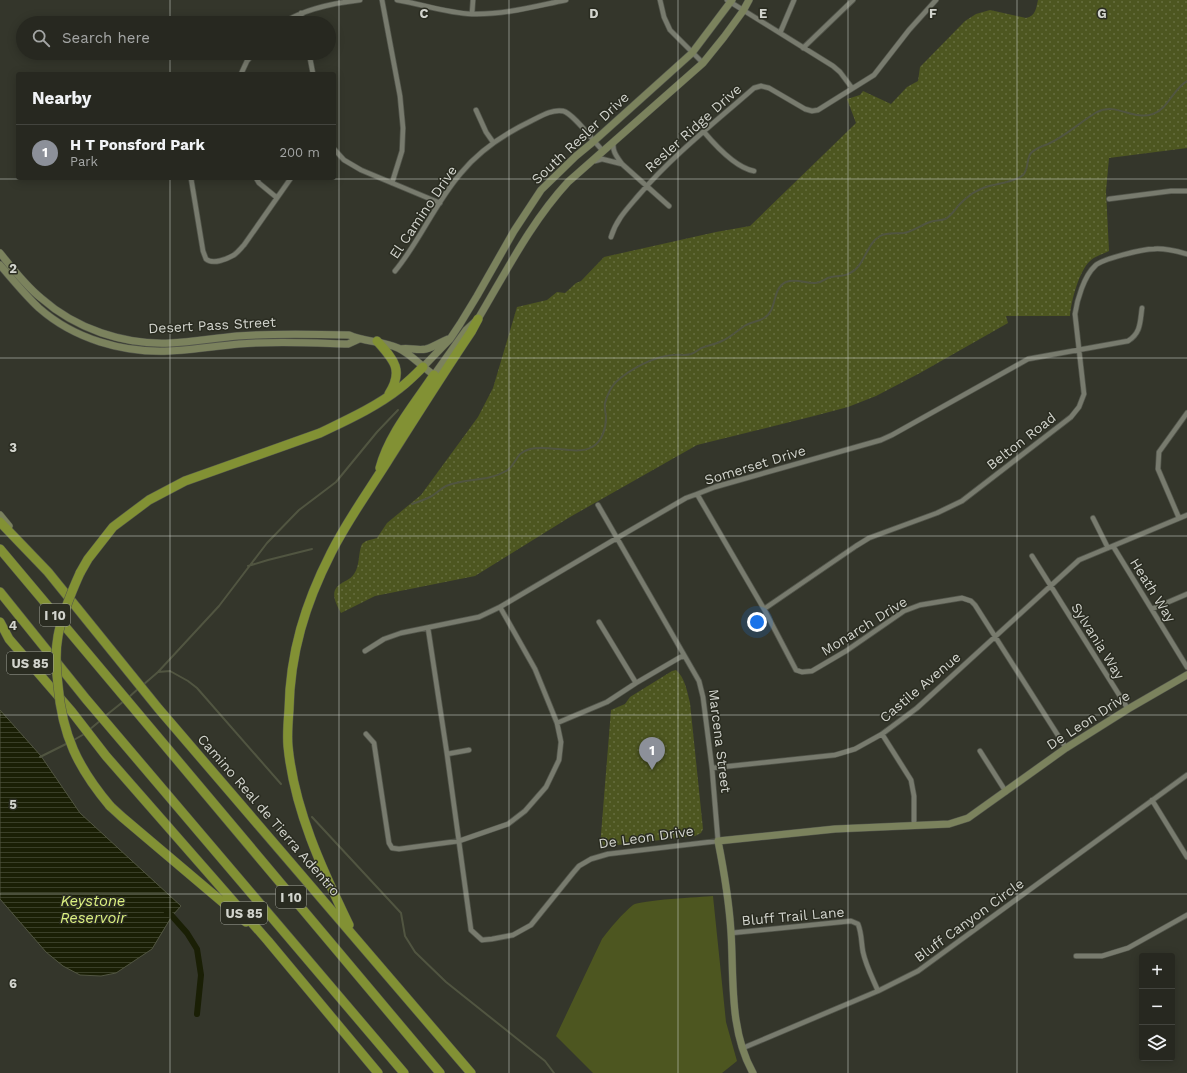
<!DOCTYPE html>
<html lang="en">
<head>
<meta charset="utf-8">
<style>
	body { margin:0; font-family:"Work Sans",sans-serif; background:#33342d; color:#f1f3f6 }
	.controls { position:absolute; right:12px; bottom:12px; display:grid; overflow:hidden; border-radius:4px; box-shadow:0 2px 10px #0003 }
	.controls button { width:36px; height:36px; display:grid; place-items:center; padding:0; border:0; border-bottom:1px solid #43443e; background:#272820; color:#f1f3f6; font:20px sans-serif }
	.you { position:absolute; left:757px; top:622px; width:14px; height:14px; margin:-10px; border:3px solid #fff; border-radius:50%; background:#1a73e8; box-shadow:0 0 0 6px #1a73e833 }
	.badge { display:grid; place-items:center; width:26px; height:26px; border-radius:50%; background:#8c9099; color:#fff; font-size:13px; font-weight:700 }
	.pin { position:absolute; translate:-50% -33px; filter:drop-shadow(0 1px 2px #0008) }
	.pin::after { content:''; position:absolute; top:21px; width:14px; height:12px; background:inherit; clip-path:polygon(0 0,100% 0,50% 100%) }
	.list { margin:0; padding:0; list-style:none }
	h2 { display:flex; justify-content:space-between; align-items:center; height:52px; margin:0; padding:0 16px; font-size:17px }
	h2 small { font-size:13px; font-weight:400; color:#a4a6a5 }
	.list li { display:grid; grid-template-columns:26px 1fr auto; gap:12px; align-items:center; box-sizing:border-box; height:56px; padding:0 16px; border-top:1px solid #43443e }
	.list b { display:block; font-size:15px; white-space:nowrap }
	.list p { margin:0; font-size:13px; white-space:nowrap; color:#a4a6a5 }
	.list em { font-size:13px; font-style:normal; color:#a4a6a5 }
	.icon { flex:none; width:22px; height:22px; fill:none; stroke:currentColor; stroke-width:2; stroke-linecap:round; stroke-linejoin:round }
	.map { position:relative; flex:none; width:1187px; height:1073px; overflow:hidden }
	.search { position:absolute; background:#272820; box-shadow:0 2px 10px #0003; left:16px; top:16px; width:320px; height:44px; display:flex; align-items:center; gap:10px; box-sizing:border-box; padding:0 14px; border-radius:22px; color:#a4a6a5; font-size:15px }
	.panel { position:absolute; background:#272820; box-shadow:0 2px 10px #0003; left:16px; top:72px; width:320px; height:108px; border-radius:4px }
	.map>svg:first-child { display:block }
	.green { fill:#4d5620 }
	.park { fill:url(#park-dots) }
	.water { fill:url(#water-rules); stroke:#515541 }
	.lines { fill:none; stroke-linecap:round; stroke-linejoin:round }
	.stream { stroke:#515541; stroke-width:2 }
	.canal { stroke:#1a1f05; stroke-width:6 }
	.street-casing { stroke:#52554b; stroke-width:6 }
	.secondary-casing { stroke:#52554b; stroke-width:8 }
	.highway-casing { stroke:#52554b; stroke-width:10 }
	.street { stroke:#787b6e; stroke-width:4.5 }
	.secondary { stroke:#7b825d; stroke-width:7 }
	.highway { stroke:#829134; stroke-width:9 }
	.highway-bridge-casing { stroke:#52554b; stroke-width:10; stroke-linecap:butt }
	.highway-bridge { stroke:#829134; stroke-width:9 }
	.grid { fill:none; stroke:#d2d4cd; stroke-width:1; stroke-opacity:0.55 }
	.labels { text-anchor:middle; stroke-width:3; stroke-linejoin:round; paint-order:stroke }
	.shield { fill:#2a2c21; stroke:#a0a299; stroke-width:1 }
	.shield-label { font-size:13px; font-weight:bold; fill:#d2d4cd }
	.street-label { font-size:14px; fill:#d2d4cd; stroke:#2a2c21 }
	.water-label { font-size:15px; font-style:italic; fill:#dcf180; stroke:#2a2c21 }
	.grid-label { font-size:13px; text-anchor:middle; font-weight:bold; fill:#d2d4cd; stroke:#2a2c21; stroke-width:3; stroke-linejoin:round; paint-order:stroke }
</style>
</head>
<body>
<div class="map">
<svg width="1187" height="1073" viewBox="0 0 1187 1073">
	<defs>
		<pattern id="park-dots" width="8" height="8" patternUnits="userSpaceOnUse"><rect width="8" height="8" fill="#4d5620"/><path d="M2 2h.1M6 6h.1" fill="none" stroke="#666d3f" stroke-width="1.8" stroke-linecap="round"/></pattern>
		<pattern id="water-rules" width="6" height="5" patternUnits="userSpaceOnUse"><rect width="6" height="5" fill="#1a1f05"/><path d="M0 2.5h6" fill="none" stroke="#3a3f28"/></pattern>
	</defs>
	<rect width="100%" height="100%" fill="#34362b"/>
	<path class="green" d="M713,896L726,1022L737,1061L722,1073H593L556,1036L602,939C610,928 623,913 633,905C640,900 701,897 713,896Z"/>
	<path class="park" d="M1038,0H1187V148L1109,158L1106,191L1109,251C1103,254 1095,256 1090,261C1079,271 1071,301 1070,316H1006L1008,323L920,373L876,396L848,407L814,416L697,445L570,517L475,576L375,596L341,613C337,605 329,593 339,585C344,581 350,580 354,574C360,566 358,553 362,544L366,541L377,538L387,523L421,495L478,417L493,388L517,307L547,300L557,292L565,293L576,283L581,281L604,257L716,232L750,226L856,123L847,99L860,95L863,91L891,104L907,87L918,81L920,67L965,21L976,14L990,10L1026,18C1036,16 1036,8 1038,0Z
		M676,670C685,678 687,691 690,703L703,829L701,833L695,836L600,847L611,710L625,704L630,697L672,671Z"/>
	<path class="water" d="M0,710L41,756L80,813L181,906L172,916L152,949L116,973L101,976L80,975L63,966L46,952L0,899Z"/>
	<g class="lines">
		<path class="stream" d="M412,504C418,502 424,500 430,497C436,494 440,489 446,486C465,478 488,482 506,471C517,465 514,453 530,449C548,444 577,456 592,447C602,442 606,428 606,418C606,413 604,408 605,403C607,396 611,387 616,382C630,369 653,357 672,355C678,354 686,356 691,354C696,353 699,348 704,347C710,345 716,344 722,341C731,337 738,330 746,325C752,322 759,321 764,318C778,310 771,289 786,282C796,278 804,283 814,283C822,284 824,278 831,277C838,275 844,277 850,273C865,266 866,244 880,236C887,232 896,234 904,233C914,231 921,225 930,222C935,220 940,221 945,219C952,216 956,207 962,202C965,199 969,196 973,193C977,191 982,188 986,187C997,183 1014,183 1023,175C1029,169 1026,159 1031,153C1036,148 1042,146 1048,144C1066,136 1080,122 1097,112C1116,102 1133,121 1153,114C1168,109 1173,89 1187,81
			M248,566L268,560L312,549
			M158,672L170,671L188,681L197,688L281,784
			M143,685L158,672L219,606L267,543L299,510L336,482L377,432L398,410
			M129,697L139,688
			M104,717L124,701
			M89,730L101,720
			M72,741L86,733
			M40,757L68,743
			M312,817L401,913L405,936L415,952L446,982L545,1061L554,1073"/>
		<path class="canal" d="M167,912L172,916L187,933L197,949L201,975L197,1014"/>
		<g class="street-casing">
			<path id="street" d="M382,0L400,96L403,128L402,151L392,183
				M397,0C422,4 446,13 472,14C504,15 536,6 566,0
				M660,0L664,17L670,30L703,63
				M727,0L833,66L840,72L852,88
				M301,13L303,23
				M472,14L473,0
				M283,23C304,9 334,3 360,0
				M780,33L794,0
				M803,48L853,0
				M309,53L313,74
				M241,74L247,61L254,53
				M476,110L486,132L493,142
				M704,132C715,145 736,168 754,171
				M614,141C611,150 617,157 622,164L669,206
				M334,149L344,160L361,170L440,203
				M595,161L602,159L622,164
				M191,178L203,251L206,259C213,265 227,259 234,255C238,252 241,248 244,245L291,178
				M256,178L259,183L276,197
				M1109,199L1171,191H1187
				M611,237C616,220 627,209 638,196C672,156 714,123 754,88L761,86L769,88L805,109L812,111L818,110L874,75L909,30L936,0
				M395,271C420,241 435,203 461,173C480,150 504,134 531,121C541,116 552,109 563,111C573,113 594,142 603,151
				M697,494L764,609L796,670L802,672L812,671L846,651L904,611L920,605L962,598L971,601L975,605L1066,748
				M1093,518L1108,548
				M1179,518L1158,469L1159,452L1187,413
				M1113,546L1187,667
				M1032,556L1128,709
				M764,609L856,546L869,538L937,513L962,501L1071,417L1079,407L1084,394L1075,314C1077,300 1084,276 1095,266C1101,259 1143,249 1154,249C1165,248 1176,251 1187,254
				M1152,609L1187,594
				M599,622L636,683
				M428,628L447,754L471,930L482,940L492,939L513,935L531,925L573,873L579,866L591,859L608,854L718,841L712,768L703,697L699,681L598,505
				M365,651L384,639L401,633L479,617L500,607L617,538L686,498L697,494L715,487L881,440L892,435L1028,359L1128,341C1141,333 1140,322 1142,308
				M557,723L607,702L636,683L684,655
				M366,734L374,743L389,843L392,848L399,849L459,841L508,824L525,811L546,787L559,760L561,742L557,723L535,669L500,607
				M882,734L911,780L914,796V826
				M980,751L1006,792
				M447,754L469,750
				M712,768L835,755L855,749L882,734L917,708L1079,560L1187,515
				M1152,800L1187,857
				M731,933L851,921L858,924C862,934 861,942 863,952C866,966 873,979 878,991
				M1076,956H1102L1128,948L1187,915
				M743,1048L878,991L918,971L1187,775"/>
		</g>
		<g class="secondary-casing">
			<path id="secondary" d="M0,253C13,269 25,285 41,298C76,329 124,345 170,343C192,342 215,338 237,336C274,333 312,334 349,335C365,342 382,341 398,348C411,354 422,367 434,375L466,330L478,319C506,272 531,222 568,182L703,63L724,37L743,11L749,0
				M0,265C13,280 25,295 39,308C74,339 123,353 169,351C192,350 216,346 239,344C275,341 312,343 348,344L359,339
				M400,349C409,347 417,351 426,349C434,347 440,342 448,339
				M423,367L450,339L460,324L477,296L514,231L541,190L576,156L593,142L692,53L732,0
				M0,515L9,526
				M753,1073C729,1030 734,979 731,932C729,901 724,871 718,841L835,829L949,824L968,818L1066,748L1128,709L1187,675"/>
		</g>
		<g class="highway-casing">
			<path id="highway" d="M377,341C394,360 404,370 389,394
				M380,468C389,434 415,404 434,375
				M0,522L48,572L158,708L471,1073
				M0,549L440,1073
				M80,573L88,559L113,527L149,500L185,481L320,433C347,420 376,407 400,388C408,382 416,374 423,367
				M0,592L86,699L404,1073
				M0,622L9,639L72,712L106,756L268,941L378,1073
				M110,806L122,817L246,922
				M349,925C322,869 294,809 288,746C287,734 288,722 289,710C290,653 305,604 331,553C347,521 368,492 387,462C415,418 442,375 471,332L478,319"/>
		</g>
		<use href="#street" class="street"/>
		<use href="#secondary" class="secondary"/>
		<use href="#highway" class="highway"/>
		<g class="highway-bridge-casing">
			<path id="highway-bridge" d="M80,573C71,593 62,614 58,636C55,652 56,669 58,685C62,735 78,768 110,806"/>
		</g>
		<use href="#highway-bridge" class="highway-bridge"/>
	</g>
	<path class="grid" d="M170,0V23M339,0V1073M509,0V1073M678,0V1073M848,0V1073M1017,0V1073M170,53V74M170,178V1073M0,179H1187M0,358H1187M0,536H1187M0,715H1187M0,894H1187"/>
	<g class="labels">
		<g class="shield">
			<rect x="40" y="604" width="30" height="22" rx="3"/>
			<rect x="7" y="652" width="46" height="22" rx="3"/>
			<rect x="276" y="886" width="30" height="22" rx="3"/>
			<rect x="221" y="902" width="46" height="22" rx="3"/>
		</g>
		<g class="shield-label">
			<text x="55" y="620">I 10</text>
			<text x="30" y="668">US 85</text>
			<text x="291" y="902">I 10</text>
			<text x="244" y="918">US 85</text>
		</g>
		<g class="street-label">
			<text transform="translate(693 128) rotate(-42)" y="5">Resler Ridge Drive</text>
			<text transform="translate(580 138) rotate(-43)" y="5">South Resler Drive</text>
			<text transform="translate(423 212) rotate(-56)" y="5">El Camino Drive</text>
			<text transform="translate(212 325) rotate(-3)" y="5">Desert Pass Street</text>
			<text transform="translate(1021 441) rotate(-38)" y="5">Belton Road</text>
			<text transform="translate(755 465) rotate(-17)" y="5">Somerset Drive</text>
			<text transform="translate(1153 590) rotate(58)" y="5">Heath Way</text>
			<text transform="translate(864 626) rotate(-32)" y="5">Monarch Drive</text>
			<text transform="translate(1098 641) rotate(58)" y="5">Sylvania Way</text>
			<text transform="translate(920 687) rotate(-40)" y="5">Castile Avenue</text>
			<text transform="translate(1088 720) rotate(-33)" y="5">De Leon Drive</text>
			<text transform="translate(720 741) rotate(83)" y="5">Marcena Street</text>
			<text transform="translate(269 815) rotate(49)" y="5">Camino Real de Tierra Adentro</text>
			<text transform="translate(646 837) rotate(-8)" y="5">De Leon Drive</text>
			<text transform="translate(793 916) rotate(-5)" y="5">Bluff Trail Lane</text>
			<text transform="translate(969 920) rotate(-36)" y="5">Bluff Canyon Circle</text>
		</g>
		<g class="water-label">
			<text x="93" y="906">Keystone<tspan x="93" dy="17">Reservoir</tspan></text>
		</g>
	</g>
	<g class="grid-label">
		<text x="424" y="18">C</text>
		<text x="594" y="18">D</text>
		<text x="763" y="18">E</text>
		<text x="933" y="18">F</text>
		<text x="1102" y="18">G</text>
		<text x="13" y="273">2</text>
		<text x="13" y="452">3</text>
		<text x="13" y="630">4</text>
		<text x="13" y="809">5</text>
		<text x="13" y="988">6</text>
	</g>
</svg>
<div class="controls">
<button>+</button>
<button>−</button>
<button><svg class="icon" aria-label="layers" viewBox="0 0 24 24"><path d="M12 4l9 5-9 5-9-5zM3 14l9 5 9-5"/></svg></button>
</div>
<div class="you"></div>
<div class="pin badge" style="left:652px;top:770px">1</div>
<div class="search"><svg class="icon" aria-label="search" viewBox="0 0 24 24"><circle cx="10" cy="10" r="6"/><path d="M15 15l6 6"/></svg>Search here</div>
<section class="panel">
<h2>Nearby<small></small></h2>
<ul class="list">
<li><span class="badge">1</span><div><b>H T Ponsford Park</b><p>Park</p></div><em>200 m</em></li>
</ul>
</section>
</div>
</body>
</html>
